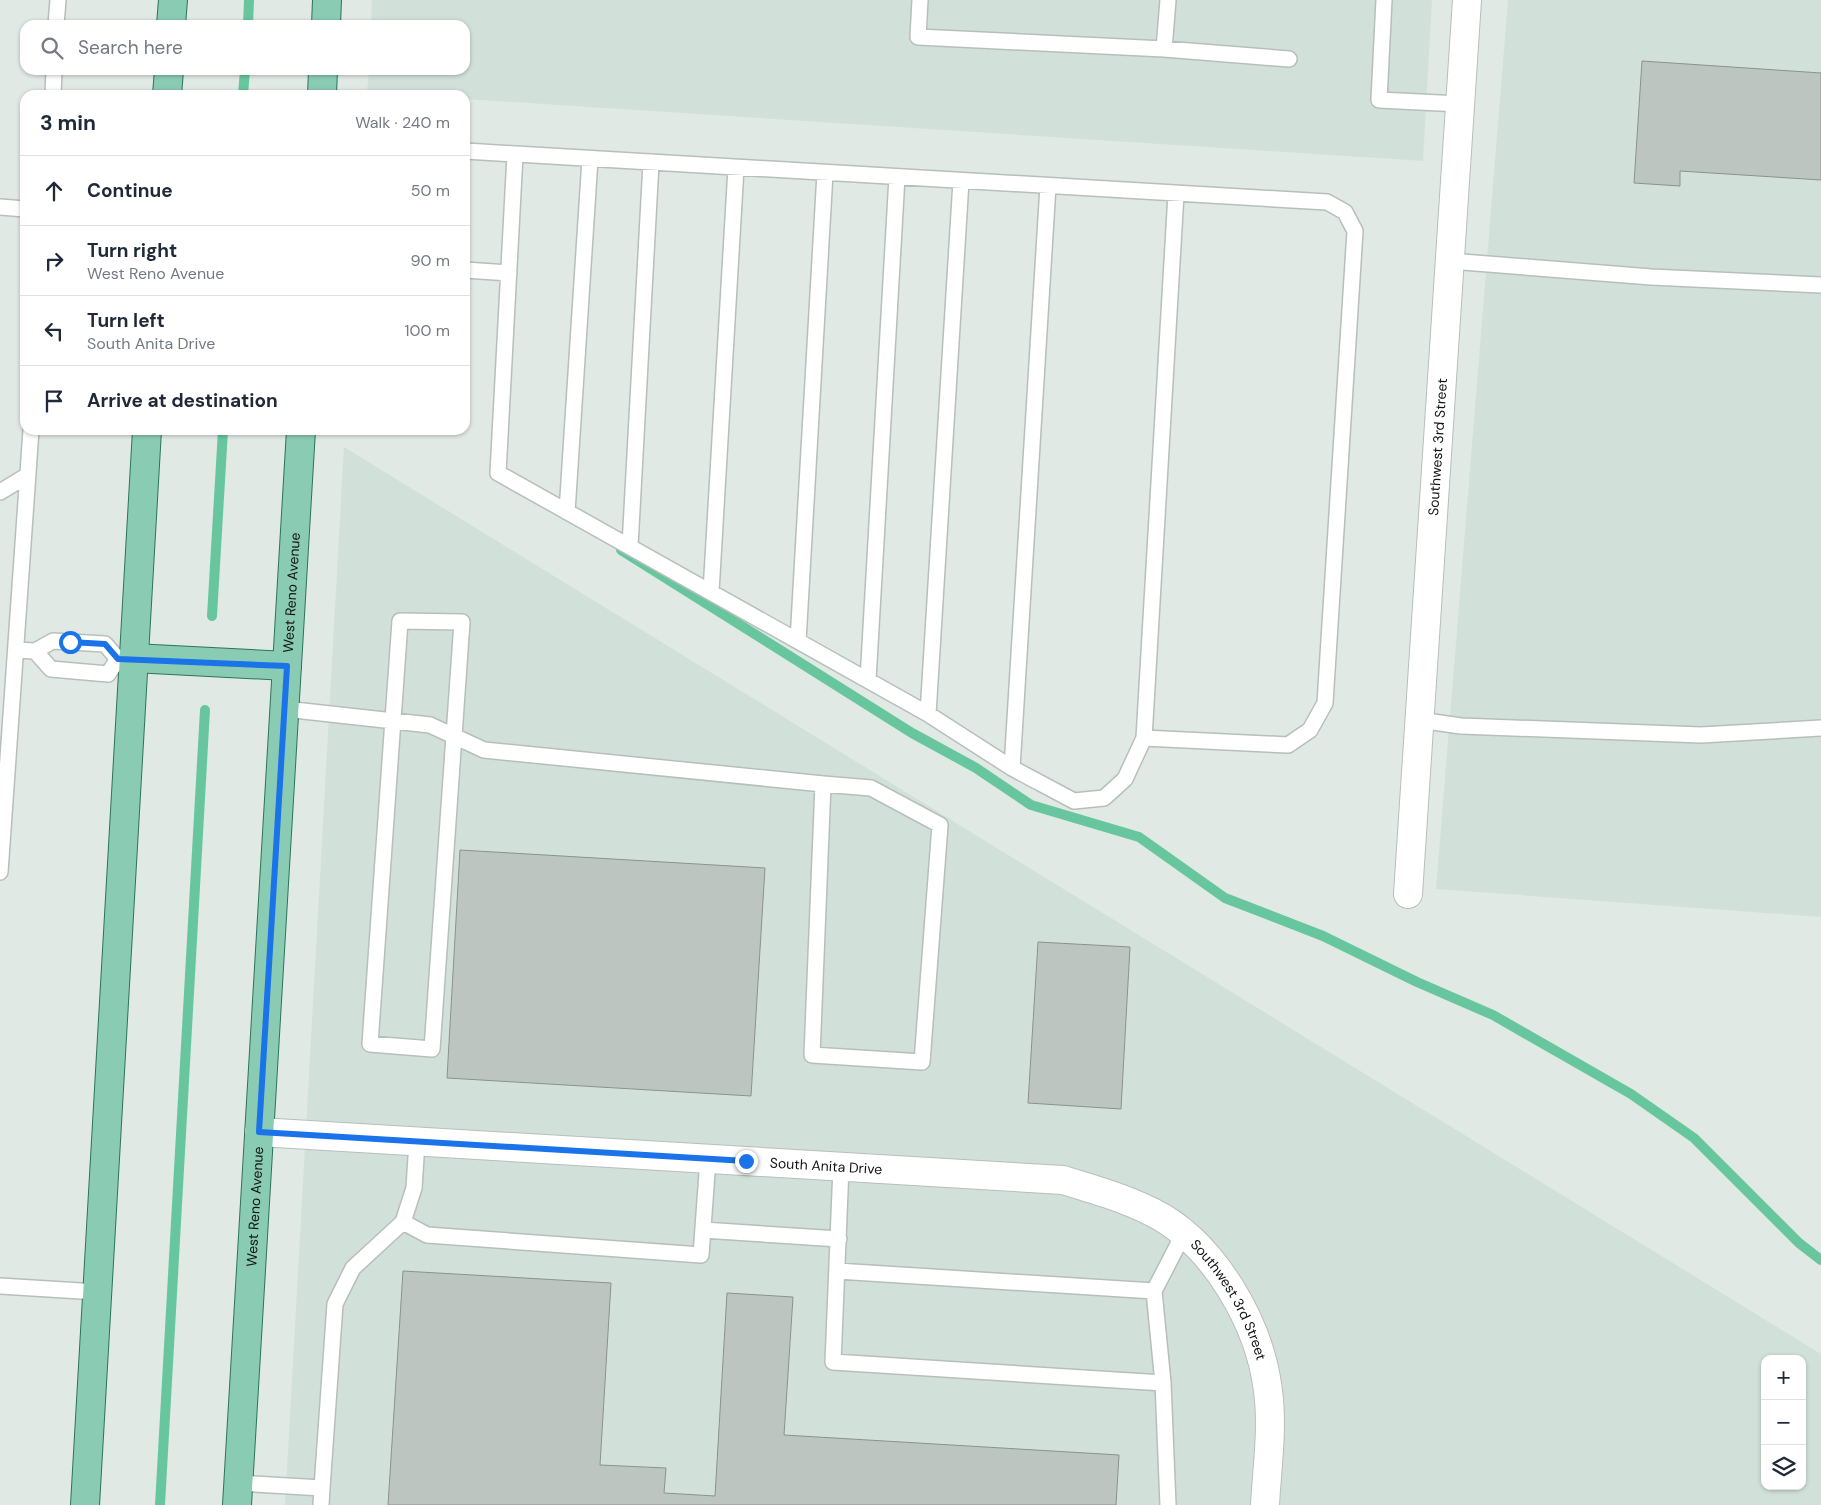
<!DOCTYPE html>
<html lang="en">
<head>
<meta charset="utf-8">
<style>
	body { margin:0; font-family:"DM Sans",sans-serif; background:#f6f6f7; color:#1f2937 }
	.controls { position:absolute; right:15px; bottom:15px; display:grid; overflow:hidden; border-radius:10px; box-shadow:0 1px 4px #0004 }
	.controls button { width:45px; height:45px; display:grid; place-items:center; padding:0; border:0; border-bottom:1px solid #e0e1e3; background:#fff; color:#1f2937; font:25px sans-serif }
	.stop { position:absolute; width:15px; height:15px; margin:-11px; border:4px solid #1a73e8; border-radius:50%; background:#fff }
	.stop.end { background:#1a73e8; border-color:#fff; box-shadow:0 1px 5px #0008 }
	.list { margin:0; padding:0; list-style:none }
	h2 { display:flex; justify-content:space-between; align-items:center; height:65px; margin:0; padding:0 20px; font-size:21px }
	h2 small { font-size:16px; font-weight:400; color:#747a83 }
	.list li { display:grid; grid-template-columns:32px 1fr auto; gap:15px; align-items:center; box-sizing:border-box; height:70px; padding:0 20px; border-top:1px solid #e0e1e3 }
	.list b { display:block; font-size:19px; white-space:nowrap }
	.list p { margin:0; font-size:16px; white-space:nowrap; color:#747a83 }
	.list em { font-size:16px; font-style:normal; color:#747a83 }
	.icon { flex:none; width:28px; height:28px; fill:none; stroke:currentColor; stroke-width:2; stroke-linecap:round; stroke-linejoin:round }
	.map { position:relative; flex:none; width:1821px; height:1505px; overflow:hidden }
	.search { position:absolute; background:#fff; box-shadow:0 1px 4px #0004; left:20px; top:20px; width:450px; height:55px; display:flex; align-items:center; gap:12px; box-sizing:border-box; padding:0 18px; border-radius:15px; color:#747a83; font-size:19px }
	.panel { position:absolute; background:#fff; box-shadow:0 1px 4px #0004; left:20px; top:90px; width:450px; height:345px; border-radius:15px }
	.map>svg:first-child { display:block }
	.built { fill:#d1e1d9; fill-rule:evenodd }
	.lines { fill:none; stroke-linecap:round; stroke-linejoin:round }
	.stream { stroke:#68c69f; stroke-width:10 }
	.building { fill:#bdc5c1; stroke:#8b928e }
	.service-casing { stroke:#b7bfbb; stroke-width:18 }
	.minor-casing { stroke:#b7bfbb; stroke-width:30 }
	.primary-casing { stroke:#2d745a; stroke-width:30 }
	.service { stroke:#fff; stroke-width:15 }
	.minor { stroke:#fff; stroke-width:28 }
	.primary { stroke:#8acbb3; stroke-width:28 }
	.route { stroke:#1a73e8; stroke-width:6 }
	.labels { text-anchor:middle; stroke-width:4.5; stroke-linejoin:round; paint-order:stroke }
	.street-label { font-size:14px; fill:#101312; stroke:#fff }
</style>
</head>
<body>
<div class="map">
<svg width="1821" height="1505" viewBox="0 0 1821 1505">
	<rect width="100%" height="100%" fill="#e1e9e5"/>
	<path class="built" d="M372,0H1432L1423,161L465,99V95L367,93L369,70H465V25H371Z
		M1508,0H1821V917L1436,889Z
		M344,447L1821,1354V1505H285ZM1765,1359H1802V1486H1765Z"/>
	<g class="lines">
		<path class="stream" d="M248,25L249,0
			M243,95L245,70
			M621,550L912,733L976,768L1031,805L1139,837L1225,898L1323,936L1417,982L1493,1015L1631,1094L1694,1138L1799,1243L1821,1260
			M212,616L223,430
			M160,1505L205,710"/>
	</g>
	<path class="building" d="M1642,61L1821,73V180L1680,171V186L1634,183Z
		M460,850L765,868L751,1096L447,1078Z
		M1038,942L1130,947L1121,1109L1028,1103Z
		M403,1271L611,1283L600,1465L666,1468L664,1493L715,1496L727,1293L793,1297L784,1435L1119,1455L1116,1505H388Z"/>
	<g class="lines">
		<g class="service-casing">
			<path id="service" d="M920,0L918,37L1164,49L1168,0
				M1384,0L1379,100L1460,104
				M56,25L58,0
				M1164,49L1289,59
				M53,95L54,70
				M465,151L1327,202L1345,212L1355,231L1325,703L1310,730L1288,745L1144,738L1125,779L1104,798L1074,801L1012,768L928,714L498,473L515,155
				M0,207L25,209
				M1450,261L1651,277L1821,285
				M465,270L509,273
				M0,492L28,475
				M567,512L590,159
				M630,546L651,163
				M711,592L736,168
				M400,621L462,622L432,1049L370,1044Z
				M798,641L825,173
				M16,650L35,651L53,641L105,644L118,659
				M35,651L51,669L108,674L118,659
				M868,680L897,177
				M285,709L430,725L484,750L823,784L871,788L940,825L922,1062L812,1055L823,784
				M928,714L961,181
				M1419,720L1461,726L1701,735L1821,728
				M1144,738L1176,194
				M1012,768L1048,186
				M0,872L31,430
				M841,1167L833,1362L1163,1383
				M403,1222L427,1235L701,1255L708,1159
				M703,1230L839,1239
				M837,1271L1154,1291
				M0,1286L97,1292
				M239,1483L322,1488L321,1505
				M322,1488L335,1304L353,1268L403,1222L414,1188L417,1142
				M1168,1505L1163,1383L1154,1291L1184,1233"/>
		</g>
		<g class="minor-casing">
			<g id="minor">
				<path id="s1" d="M1408,894L1467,0"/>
				<path id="s2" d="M259,1132L1063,1180C1093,1189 1124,1198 1152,1212C1214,1243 1260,1324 1268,1391C1273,1428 1267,1468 1265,1505"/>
			</g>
		</g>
		<g class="primary-casing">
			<g id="primary">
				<path d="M171,25L173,0"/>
				<path d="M326,25L327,0"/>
				<path d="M167,95L169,70"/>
				<path d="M322,95L323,70"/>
				<path d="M133,658L287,666"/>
				<path d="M85,1505L147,430"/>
				<path id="s3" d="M237,1505L301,430"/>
			</g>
		</g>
		<use href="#service" class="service"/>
		<use href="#minor" class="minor"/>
		<use href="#primary" class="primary"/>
	</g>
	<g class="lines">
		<path class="route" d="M70,642L105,644L118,659L287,666L259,1132L746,1161"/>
	</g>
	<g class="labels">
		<g class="street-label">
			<text dy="5" stroke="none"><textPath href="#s1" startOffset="448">Southwest 3rd Street</textPath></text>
			<text dy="5" stroke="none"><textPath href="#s3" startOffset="914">West Reno Avenue</textPath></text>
			<text dy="5" stroke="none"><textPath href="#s2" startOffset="568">South Anita Drive</textPath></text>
			<text dy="5" stroke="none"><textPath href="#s3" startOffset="299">West Reno Avenue</textPath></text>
			<text dy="5" stroke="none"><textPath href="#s2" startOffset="1020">Southwest 3rd Street</textPath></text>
		</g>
	</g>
</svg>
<div class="controls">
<button>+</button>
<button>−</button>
<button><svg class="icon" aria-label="layers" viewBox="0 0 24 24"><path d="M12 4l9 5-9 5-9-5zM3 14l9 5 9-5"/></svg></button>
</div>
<div class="stop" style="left:70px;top:642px"></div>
<div class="stop end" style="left:746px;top:1161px"></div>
<div class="search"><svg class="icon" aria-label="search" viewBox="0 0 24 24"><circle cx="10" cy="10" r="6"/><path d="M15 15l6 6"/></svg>Search here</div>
<section class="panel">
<h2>3 min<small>Walk · 240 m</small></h2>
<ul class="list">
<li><svg class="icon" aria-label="ahead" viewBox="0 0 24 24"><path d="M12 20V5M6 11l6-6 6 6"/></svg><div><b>Continue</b></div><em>50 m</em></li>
<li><svg class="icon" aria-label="right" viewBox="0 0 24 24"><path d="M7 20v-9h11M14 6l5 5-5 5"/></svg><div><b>Turn right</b><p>West Reno Avenue</p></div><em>90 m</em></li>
<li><svg class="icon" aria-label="left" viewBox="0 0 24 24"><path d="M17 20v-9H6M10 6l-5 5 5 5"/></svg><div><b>Turn left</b><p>South Anita Drive</p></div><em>100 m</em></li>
<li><svg class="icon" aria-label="arrive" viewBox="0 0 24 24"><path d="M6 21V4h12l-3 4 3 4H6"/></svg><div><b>Arrive at destination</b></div></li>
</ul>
</section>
</div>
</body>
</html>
